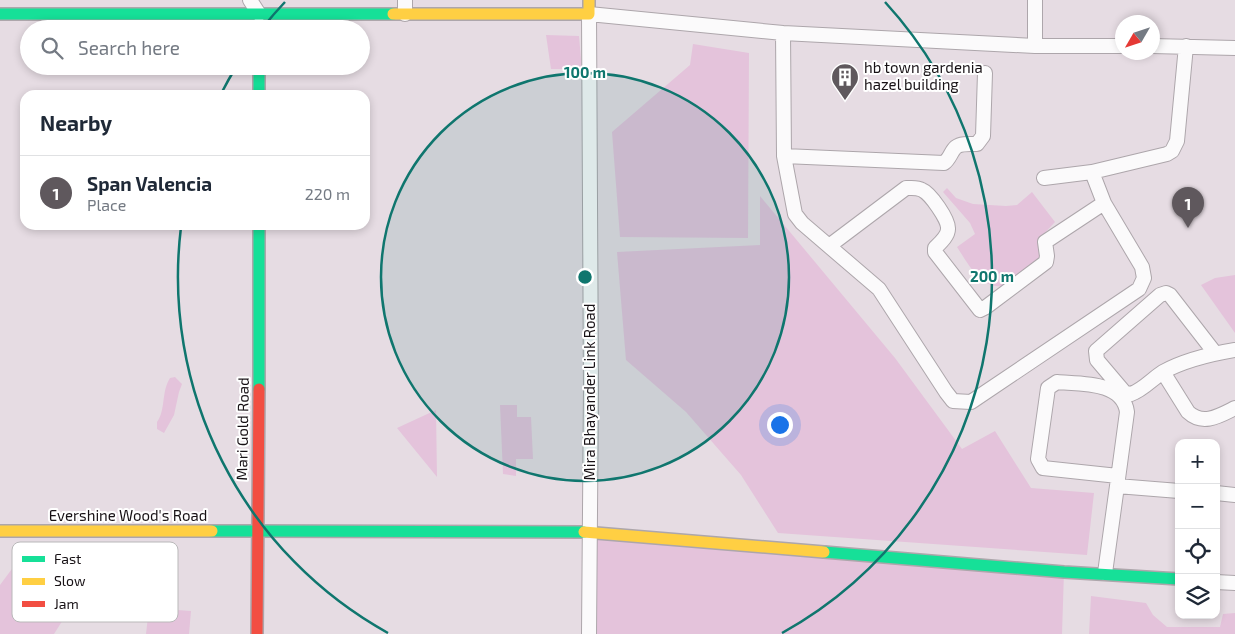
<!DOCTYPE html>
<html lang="en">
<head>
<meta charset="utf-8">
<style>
	body { margin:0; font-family:"Exo 2",sans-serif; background:#f6f6f7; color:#1f2937 }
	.controls { position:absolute; right:15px; bottom:15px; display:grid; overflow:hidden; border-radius:10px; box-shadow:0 2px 8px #0003 }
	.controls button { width:45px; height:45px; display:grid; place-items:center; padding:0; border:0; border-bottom:1px solid #e0e1e3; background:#fff; color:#1f2937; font:25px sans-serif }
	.compass { position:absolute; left:1115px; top:15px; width:45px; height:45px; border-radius:50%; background:#fff; box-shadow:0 2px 8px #0003; rotate:231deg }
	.you { position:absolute; left:779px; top:424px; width:18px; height:18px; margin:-12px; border:4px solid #fff; border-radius:50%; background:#1a73e8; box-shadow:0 0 0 8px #1a73e833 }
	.badge { display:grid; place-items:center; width:32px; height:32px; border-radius:50%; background:#5f585d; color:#fff; font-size:16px; font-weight:700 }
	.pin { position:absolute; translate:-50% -41px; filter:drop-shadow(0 1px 2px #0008) }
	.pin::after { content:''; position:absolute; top:26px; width:18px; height:15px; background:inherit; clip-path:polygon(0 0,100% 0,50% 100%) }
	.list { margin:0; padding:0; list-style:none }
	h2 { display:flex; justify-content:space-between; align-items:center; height:65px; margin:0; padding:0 20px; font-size:21px }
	h2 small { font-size:16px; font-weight:400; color:#747a83 }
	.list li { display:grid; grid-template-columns:32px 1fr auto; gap:15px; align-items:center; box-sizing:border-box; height:75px; padding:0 20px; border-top:1px solid #e0e1e3 }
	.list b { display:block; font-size:19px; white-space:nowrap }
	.list p { margin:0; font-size:16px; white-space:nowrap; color:#747a83 }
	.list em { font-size:16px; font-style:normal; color:#747a83 }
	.icon { flex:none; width:28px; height:28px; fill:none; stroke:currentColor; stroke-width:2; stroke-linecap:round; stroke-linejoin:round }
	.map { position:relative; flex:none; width:1235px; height:634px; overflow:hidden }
	.search { position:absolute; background:#fff; box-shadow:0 2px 8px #0003; left:20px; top:20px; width:350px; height:55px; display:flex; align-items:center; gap:12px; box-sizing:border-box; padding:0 18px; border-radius:28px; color:#747a83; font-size:19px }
	.panel { position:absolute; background:#fff; box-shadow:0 2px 8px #0003; left:20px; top:90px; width:350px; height:140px; border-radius:15px }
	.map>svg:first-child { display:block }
	.green { fill:#e4c3db }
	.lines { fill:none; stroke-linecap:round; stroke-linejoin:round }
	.street-casing { stroke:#ada6ab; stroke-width:16 }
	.fast-casing { stroke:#ada6ab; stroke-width:14 }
	.slow-casing { stroke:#ada6ab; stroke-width:14 }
	.jam-casing { stroke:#ada6ab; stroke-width:14 }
	.street { stroke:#fbfafb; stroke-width:14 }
	.fast { stroke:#16e098; stroke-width:11 }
	.slow { stroke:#ffcf43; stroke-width:11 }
	.jam { stroke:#f24e42; stroke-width:11 }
	.ring { fill:none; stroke:#0f766e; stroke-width:2.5 }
	.labels { text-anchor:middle; stroke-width:4; stroke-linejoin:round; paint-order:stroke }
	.poi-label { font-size:15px; fill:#171115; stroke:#fff; text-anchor:start }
	.street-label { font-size:15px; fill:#171115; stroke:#fff }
	.key { fill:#fff; stroke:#b9b8b9; stroke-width:1 }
	.key-label { font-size:14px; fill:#171115 }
	.centre { fill:#0f766e; stroke:#fff; stroke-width:2.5 }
	.ring-label { font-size:15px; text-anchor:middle; font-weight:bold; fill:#0f766e; stroke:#fff; stroke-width:4; stroke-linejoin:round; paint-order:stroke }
</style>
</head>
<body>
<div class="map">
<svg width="1235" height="634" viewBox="0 0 1235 634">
	<rect width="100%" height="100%" fill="#e6dce3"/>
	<path class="green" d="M546,35L579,36L582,71L573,69H551Z
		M693,44L749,53L748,238L620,237L612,132L690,65Z
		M947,188L956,198L973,204L1006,206L1017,205L1032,192L1055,222L1039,239L1038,247L1044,257C1036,264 1023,279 1014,283C984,296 971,268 957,247L975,234L970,223L943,192Z
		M760,196L895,358L962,449L995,431L1031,488L1094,493L1087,555L778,533L741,475L686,412L626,360L617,252L760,245Z
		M1235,275V333L1201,285L1215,278Z
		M175,377L182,384L179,392L174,415L164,433L157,429V422C166,410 161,392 170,378Z
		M500,405H517V417H531L533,459H516V476L503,474Z
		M436,410L437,477L397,428Z
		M591,532L1064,572L1062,634H589Z
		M98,543L80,593L54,634H0V585L23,554Z
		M1091,596L1146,603L1153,615L1167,627H1220L1223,614L1235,613V634H1089Z
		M149,608L191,611L189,634H146Z"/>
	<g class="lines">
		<g class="street-casing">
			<path id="street" d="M250,0L259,14
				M405,0V14
				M1035,0V46
				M783,33L784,156L795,214L802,223L879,289L946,392L953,401L971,402L1139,289L1144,278L1142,267L1104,203L1092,172L1167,154L1172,151L1177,141L1186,46
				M1152,46L1235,48
				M784,156L944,163C950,159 951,151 956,147C961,143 971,144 977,144L983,136L985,73
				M1044,178L1092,172
				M829,246L906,188C912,188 917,187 922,190C930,193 949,220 948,229C948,236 940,243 935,248V252L980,310L986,307L1046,262L1047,256L1045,242L1104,203
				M1215,353L1170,295L1166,293L1160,295L1096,351L1097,360L1125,393L1131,394C1143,390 1152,379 1163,372C1185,360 1211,354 1235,350
				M1163,372L1188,412C1203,426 1219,416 1235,408
				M1117,486L1127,412C1123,381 1080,384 1057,382L1048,388L1038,459L1043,468L1118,476
				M1216,493L1235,495
				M1105,573L1117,486L1179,491
				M1216,582L1235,583
				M589,634L591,389L589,14L783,33L1035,46H1122"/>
		</g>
		<g class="fast-casing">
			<path id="fast" d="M0,14H393
				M259,66V95
				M259,225V389
				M212,531L584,532
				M824,552L1064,572L1179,579"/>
		</g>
		<g class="slow-casing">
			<path id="slow" d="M393,14H589V0
				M0,531H212
				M584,532L824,552"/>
		</g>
		<g class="jam-casing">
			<path id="jam" d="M257,634L259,389"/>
		</g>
		<use href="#street" class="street"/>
		<use href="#fast" class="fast"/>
		<use href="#slow" class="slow"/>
		<use href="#jam" class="jam"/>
	</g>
	<circle cx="585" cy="277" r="204" fill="#0f766e" fill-opacity=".12"/>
	<g class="ring">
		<circle cx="585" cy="277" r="204"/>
		<path d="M388 633A407 407 0 0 1 181 227M222 92A407 407 0 0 1 236 67M264 26A407 407 0 0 1 285 2M885 2A407 407 0 0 1 782 633"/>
	</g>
	<defs>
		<g id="building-pin" transform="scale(1.4375)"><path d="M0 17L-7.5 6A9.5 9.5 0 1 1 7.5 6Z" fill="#5f585d" stroke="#fff"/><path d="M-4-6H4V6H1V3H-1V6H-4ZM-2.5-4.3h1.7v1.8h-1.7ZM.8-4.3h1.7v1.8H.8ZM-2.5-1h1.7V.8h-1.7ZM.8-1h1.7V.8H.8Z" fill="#fff"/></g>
	</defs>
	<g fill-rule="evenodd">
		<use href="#building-pin" x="845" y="77"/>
	</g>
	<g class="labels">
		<g class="poi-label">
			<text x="864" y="73">hb town gardenia<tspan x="864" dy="17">hazel building</tspan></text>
		</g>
		<g class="street-label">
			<text transform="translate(590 392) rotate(-90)" y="5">Mira Bhayander Link Road</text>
			<text transform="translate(243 429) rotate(-89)" y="5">Mari Gold Road</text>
			<text x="128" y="521">Evershine Wood's Road</text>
		</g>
	</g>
	<rect x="12" y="542" width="166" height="80" rx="8" class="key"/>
	<rect x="22" y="556" width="23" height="6" fill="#16e098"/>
	<rect x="22" y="578" width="23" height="7" fill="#ffcf43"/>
	<rect x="22" y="601" width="23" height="6" fill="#f24e42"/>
	<g class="key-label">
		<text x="54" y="564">Fast</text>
		<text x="54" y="586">Slow</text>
		<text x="54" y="609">Jam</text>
	</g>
	<circle cx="585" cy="277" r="8" class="centre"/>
	<g class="ring-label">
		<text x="585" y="78">100 m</text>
		<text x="992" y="282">200 m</text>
	</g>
</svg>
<div class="controls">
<button>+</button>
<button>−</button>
<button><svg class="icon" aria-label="locate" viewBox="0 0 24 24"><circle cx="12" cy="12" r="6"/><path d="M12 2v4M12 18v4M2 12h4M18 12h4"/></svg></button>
<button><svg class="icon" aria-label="layers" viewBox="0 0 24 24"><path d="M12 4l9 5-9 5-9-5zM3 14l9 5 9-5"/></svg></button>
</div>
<svg class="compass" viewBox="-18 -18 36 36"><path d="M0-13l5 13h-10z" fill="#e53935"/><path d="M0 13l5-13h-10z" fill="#747a83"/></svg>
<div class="you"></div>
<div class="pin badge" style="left:1188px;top:228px">1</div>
<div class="search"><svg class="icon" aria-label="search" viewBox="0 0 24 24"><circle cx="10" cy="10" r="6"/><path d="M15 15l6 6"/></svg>Search here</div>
<section class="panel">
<h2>Nearby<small></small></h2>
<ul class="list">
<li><span class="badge">1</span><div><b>Span Valencia</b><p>Place</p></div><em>220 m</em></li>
</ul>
</section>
</div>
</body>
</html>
